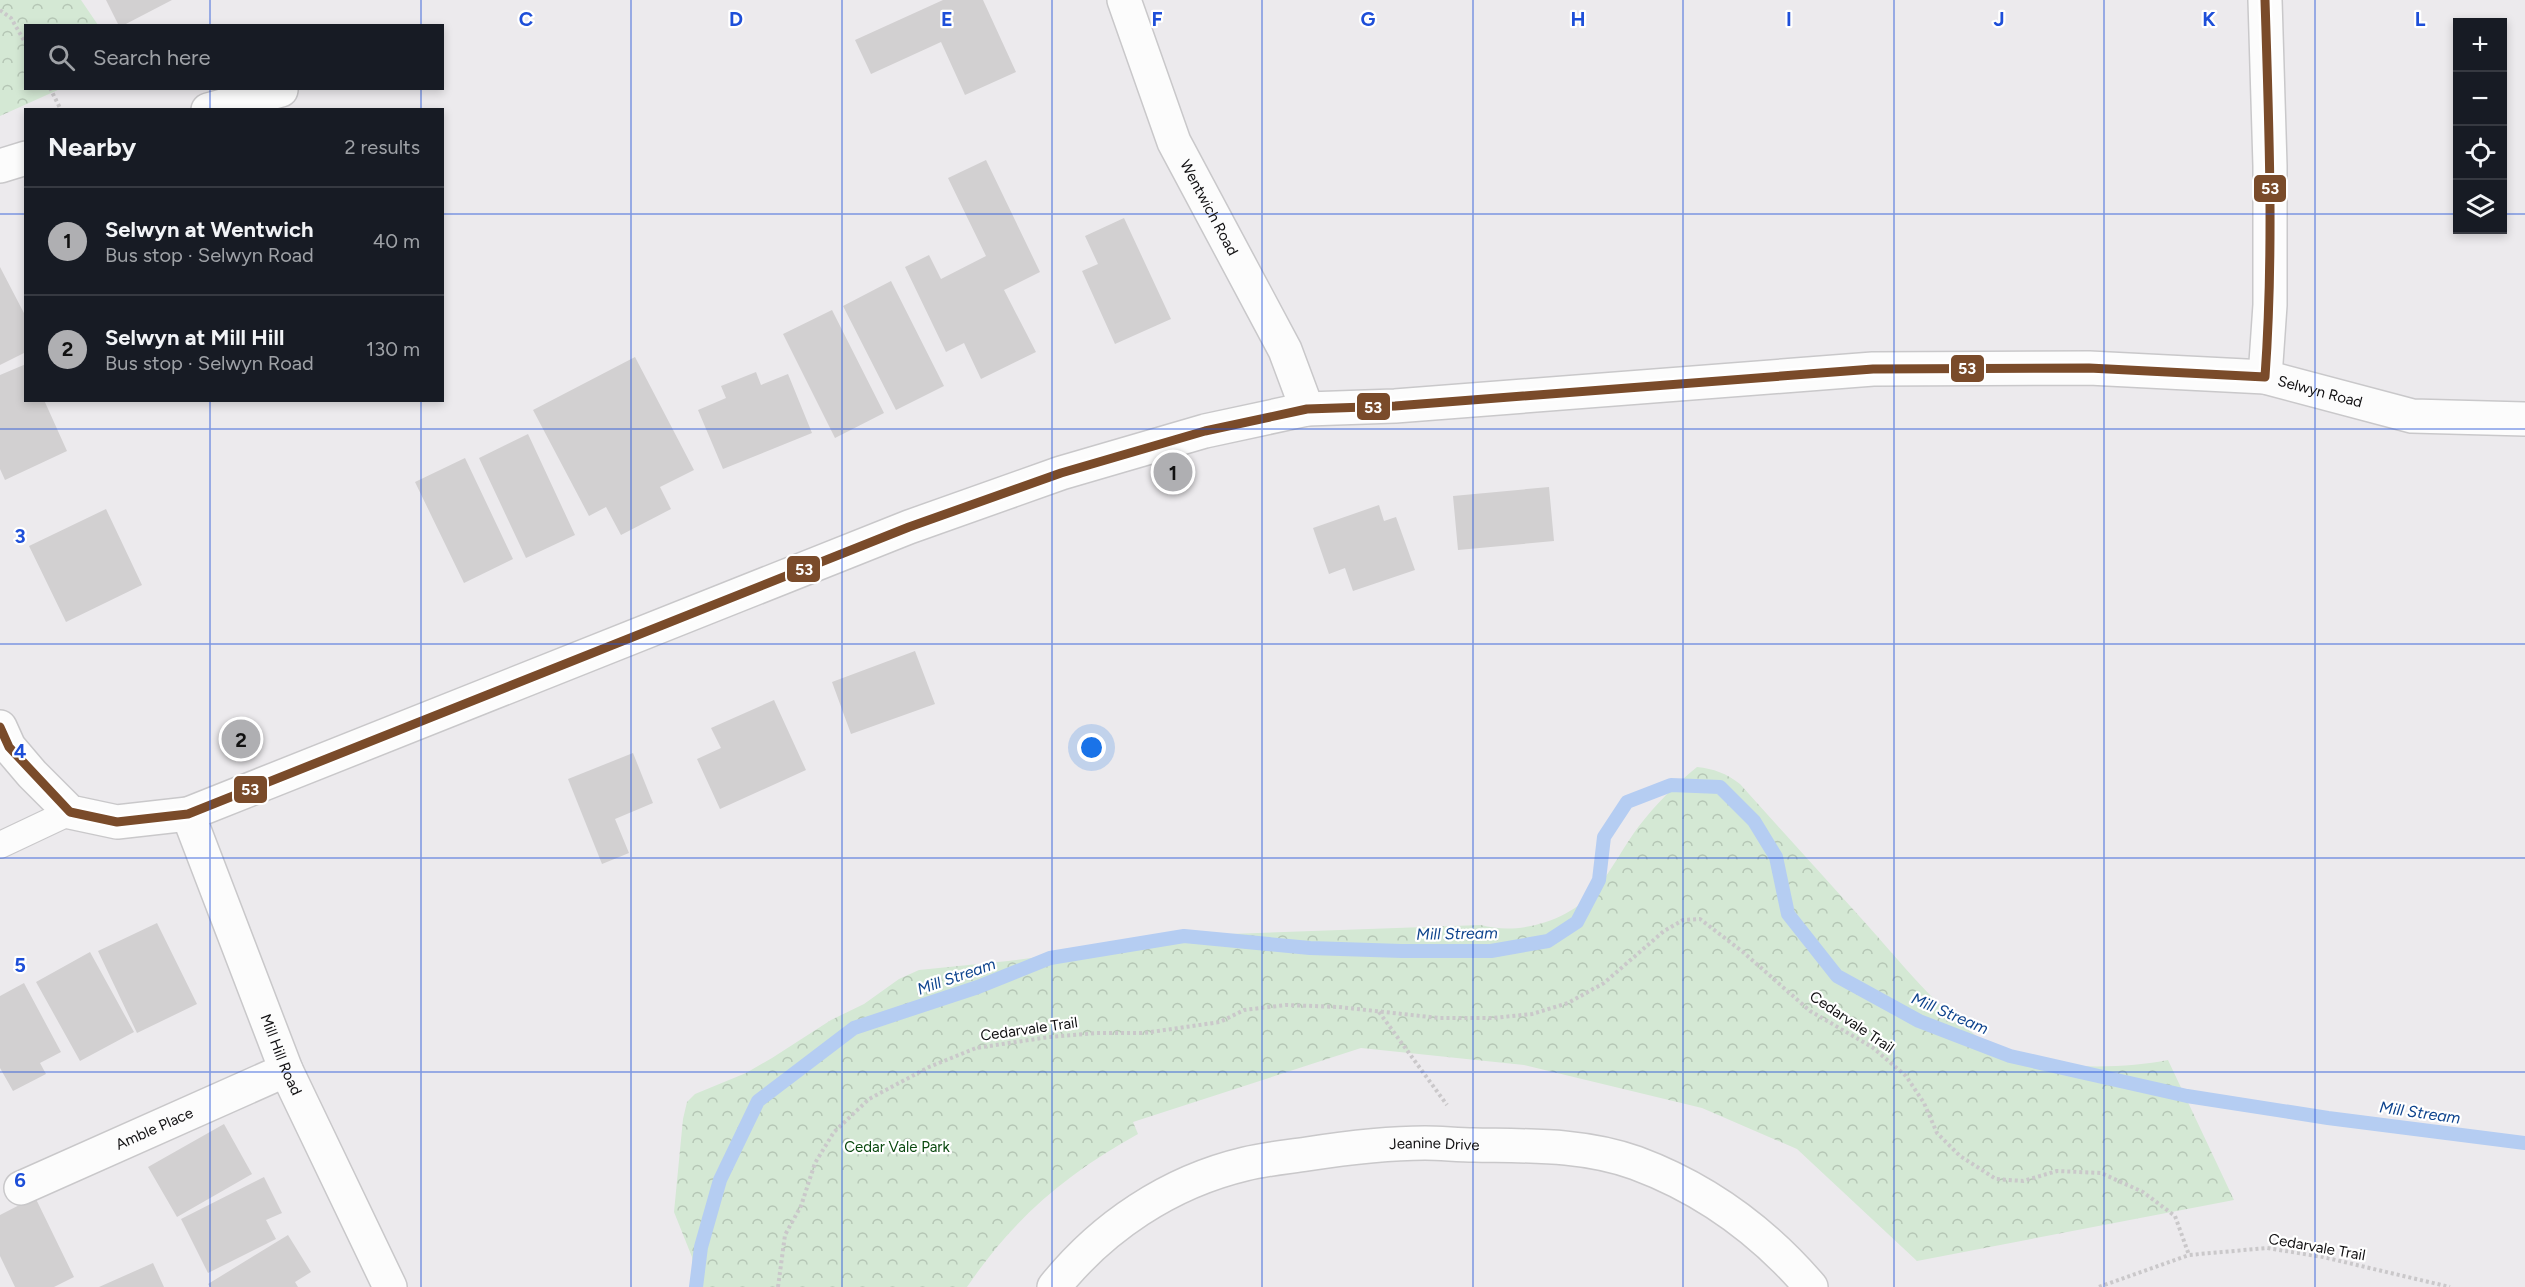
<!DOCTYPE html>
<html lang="en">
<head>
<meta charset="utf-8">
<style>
	body { margin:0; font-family:Figtree,sans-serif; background:#242831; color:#f1f3f6 }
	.controls { position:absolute; right:18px; top:18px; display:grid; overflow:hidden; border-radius:0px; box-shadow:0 3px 9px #0003 }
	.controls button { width:54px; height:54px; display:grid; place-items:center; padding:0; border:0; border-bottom:2px solid #363941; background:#171b24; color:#f1f3f6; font:30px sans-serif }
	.you { position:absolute; left:1092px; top:748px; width:21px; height:21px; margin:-15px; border:4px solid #fff; border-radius:50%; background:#1a73e8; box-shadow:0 0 0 9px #1a73e833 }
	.badge { display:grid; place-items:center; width:39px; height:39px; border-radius:50%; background:#afafb2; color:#111; font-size:20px; font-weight:700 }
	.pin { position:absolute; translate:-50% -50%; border:3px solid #fff; box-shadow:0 2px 6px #0006 }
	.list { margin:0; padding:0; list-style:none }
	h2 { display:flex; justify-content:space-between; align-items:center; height:78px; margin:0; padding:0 24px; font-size:26px }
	h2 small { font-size:20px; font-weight:400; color:#9ea1a6 }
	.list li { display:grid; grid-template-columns:39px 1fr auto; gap:18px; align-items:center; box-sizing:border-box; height:108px; padding:0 24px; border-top:2px solid #363941 }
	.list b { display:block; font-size:22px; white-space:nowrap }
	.list p { margin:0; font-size:20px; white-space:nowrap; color:#9ea1a6 }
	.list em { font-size:20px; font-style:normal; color:#9ea1a6 }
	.icon { flex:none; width:33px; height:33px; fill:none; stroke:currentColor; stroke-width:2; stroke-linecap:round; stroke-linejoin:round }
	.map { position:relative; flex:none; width:2525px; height:1287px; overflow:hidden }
	.search { position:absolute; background:#171b24; box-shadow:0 3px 9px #0003; left:24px; top:24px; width:420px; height:66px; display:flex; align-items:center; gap:15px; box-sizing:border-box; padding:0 21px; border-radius:0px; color:#9ea1a6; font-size:22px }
	.panel { position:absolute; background:#171b24; box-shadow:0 3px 9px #0003; left:24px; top:108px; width:420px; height:294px; border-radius:0px }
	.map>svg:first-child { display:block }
	.park { fill:url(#park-crowns) }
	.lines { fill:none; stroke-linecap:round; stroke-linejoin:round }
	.stream { stroke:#b5cdf2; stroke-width:14 }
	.building { fill:#d2d0d1 }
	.service-casing { stroke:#c9c8ca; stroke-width:28 }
	.minor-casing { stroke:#c9c8ca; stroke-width:36 }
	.path { stroke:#cac8ca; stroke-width:4; stroke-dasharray:3 3; stroke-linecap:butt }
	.service { stroke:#fcfcfc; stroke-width:26 }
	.minor { stroke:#fcfcfc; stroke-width:33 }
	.bus-1-casing { stroke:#fff; stroke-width:14 }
	.bus-1 { stroke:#7a4b2a; stroke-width:9 }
	.grid { fill:none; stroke:#1d4ed8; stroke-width:1.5; stroke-opacity:0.55 }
	.labels { text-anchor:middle; stroke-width:4.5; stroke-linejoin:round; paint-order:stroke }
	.street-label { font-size:15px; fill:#111012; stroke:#fff }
	.park-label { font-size:15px; fill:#0a490f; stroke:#fff }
	.water-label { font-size:16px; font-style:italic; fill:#0d438d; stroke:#fff }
	.grid-label { font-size:20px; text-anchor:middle; font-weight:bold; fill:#1d4ed8; stroke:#fff; stroke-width:4.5; stroke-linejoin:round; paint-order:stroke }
	.line-badge { stroke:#fff; stroke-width:2 }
	.badge-label { font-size:16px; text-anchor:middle; font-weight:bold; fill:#fff }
</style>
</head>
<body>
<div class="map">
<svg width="2525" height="1287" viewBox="0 0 2525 1287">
	<defs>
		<pattern id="park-crowns" width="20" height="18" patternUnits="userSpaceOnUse" patternTransform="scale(1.5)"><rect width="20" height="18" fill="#d4e8d4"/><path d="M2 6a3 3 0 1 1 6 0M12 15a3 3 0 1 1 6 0" fill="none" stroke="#b5c6b5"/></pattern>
	</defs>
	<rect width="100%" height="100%" fill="#eceaed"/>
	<path class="park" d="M0,0H81L98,25L26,26V88L60,89L0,116Z
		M1697,767C1714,769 1726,773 1740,784C1783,832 1826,879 1869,927C1905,967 1959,1036 2010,1054C2053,1070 2123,1069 2168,1060L2234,1200L1917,1261L1797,1149L1702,1108L1524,1065L1361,1048L1133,1122L1138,1134C1067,1173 1013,1219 967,1287H695L692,1257L674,1212L683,1119L687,1102L695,1094L746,1073L772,1058L831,1020L864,1004L899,979L919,970L1008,961L1143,943L1192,932L1201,935L1481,925C1520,936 1572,920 1598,887C1613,868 1624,846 1639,826C1656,804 1675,785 1697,767Z"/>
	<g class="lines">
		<path class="stream" d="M696,1287L701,1247L720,1180L758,1101L854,1028L978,987L1050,958L1184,936L1310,948L1402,951H1491L1548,941L1577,922L1599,880L1604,837L1627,802L1671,785L1720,787L1754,821L1776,857L1788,914L1837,976L1919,1021L2010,1056L2187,1096L2328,1118L2525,1143"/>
	</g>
	<path class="building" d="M106,0H172L122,26H119Z
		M943,0H983L1016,72L965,95L941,42L871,74L855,40Z
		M986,160L1040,272L1004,290L1036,352L981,379L964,343L946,352L905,267L929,255L941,279L986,256L948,178Z
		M1124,218L1171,319L1115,344L1082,271L1098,264L1085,236Z
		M0,267L26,317V352L0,365Z
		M891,281L944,386L896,410L843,306Z
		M832,310L884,413L835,438L783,334Z
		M635,357L694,470L660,487L671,509L621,535L606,507L589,516L533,410Z
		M26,364V400H44L67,451L5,480L0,469V375Z
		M756,372L761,385L788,374L812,433L723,469L698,410L726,398L721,386Z
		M528,434L575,535L526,558L479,458Z
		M465,458L513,559L464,583L415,482Z
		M1549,487L1554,541L1458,550L1453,496Z
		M1379,505L1384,521L1396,517L1415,570L1353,591L1345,568L1329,574L1313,528Z
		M106,509L142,585L66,622L29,546Z
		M915,651L935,704L851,734L832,682Z
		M774,700L806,770L720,809L697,759L721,748L711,728Z
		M633,753L653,803L615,819L629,853L602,864L568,779Z
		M157,923L197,1004L137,1033L98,951Z
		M90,952L134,1032L80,1061L36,982Z
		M24,983L61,1052L40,1063L46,1074L13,1091L0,1068V996Z
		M224,1124L252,1174L177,1217L148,1167Z
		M264,1177L282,1213L266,1220L276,1239L208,1273L181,1219Z
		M35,1197L74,1277L54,1287H15L0,1256V1215Z
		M288,1235L311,1272L295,1282L298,1287H210L208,1284Z
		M153,1263L164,1287H99Z"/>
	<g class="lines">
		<g class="service-casing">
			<path id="service" d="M0,845L70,812"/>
		</g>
		<g class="minor-casing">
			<g id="minor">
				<path id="s1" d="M1124,0L1174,142L1285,350L1307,409"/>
				<path d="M2265,0L2270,166V305L2265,377"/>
				<path d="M208,110L281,90"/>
				<path d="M0,166L26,158"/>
				<path id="s2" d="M0,727L9,747L32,774L70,812L117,822L188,814L909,527L1061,473L1205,431L1307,409L1395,406L1873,369L2089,368L2265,377L2412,416L2525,419"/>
				<path id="s3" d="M188,814L286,1070L390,1287"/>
				<path id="s4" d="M21,1188L286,1070"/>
				<path id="s5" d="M1054,1287C1102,1227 1169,1182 1245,1164C1265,1159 1287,1157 1307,1154C1346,1148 1385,1143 1425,1143C1441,1143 1458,1145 1474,1145C1530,1146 1583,1144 1636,1163C1706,1189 1763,1231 1811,1287"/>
			</g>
		</g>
		<path class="path" d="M0,10L11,18L26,44
			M50,88L61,110
			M1379,1012L1447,1105
			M778,1287L785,1235L801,1206L815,1163L834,1132L869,1099L929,1067L976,1048L1049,1037L1096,1033H1144L1220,1022L1244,1010L1286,1005L1339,1007L1439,1018H1493L1532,1014L1568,1003L1604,983L1664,931L1683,920L1700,919L1743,952L1810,1011L1872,1047L1906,1076L1924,1103L1937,1133L1960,1156L1996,1179L2023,1181L2057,1171L2101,1173L2143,1192L2175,1216L2189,1255L2267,1248L2323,1257L2450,1287
			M2099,1287L2189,1255"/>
		<use href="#service" class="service"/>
		<use href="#minor" class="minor"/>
		<g class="bus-1-casing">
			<path id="bus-1" d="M2265,0C2269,126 2274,251 2265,377
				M0,727L9,747L70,812L117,822L188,814L909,527L1061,473L1205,431L1307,409L1395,406L1873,369L2089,368L2265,377"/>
		</g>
		<use href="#bus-1" class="bus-1"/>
	</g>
	<path class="grid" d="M210,0V26M421,0V26M631,0V1287M842,0V1287M1052,0V1287M1262,0V1287M1473,0V1287M1683,0V1287M1894,0V1287M2104,0V1287M2315,0V1287M210,88V110M421,88V110M0,214H26M442,214H2458M2502,214H2525M210,400V1287M421,400V1287M0,429H2525M0,644H2525M0,858H2525M0,1072H2525"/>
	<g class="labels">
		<g class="street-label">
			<text dy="5" stroke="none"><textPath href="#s1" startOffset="225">Wentwich Road</textPath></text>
			<text dy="5" stroke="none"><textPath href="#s2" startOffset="2439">Selwyn Road</textPath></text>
			<text transform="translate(1852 1022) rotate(34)" y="5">Cedarvale Trail</text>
			<text transform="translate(1029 1029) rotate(-8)" y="5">Cedarvale Trail</text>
			<text dy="5" stroke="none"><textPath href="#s3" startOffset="258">Mill Hill Road</textPath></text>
			<text dy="5" stroke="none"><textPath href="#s4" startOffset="146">Amble Place</textPath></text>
			<text dy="5" stroke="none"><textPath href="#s5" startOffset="422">Jeanine Drive</textPath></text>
			<text transform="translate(2317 1247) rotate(10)" y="5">Cedarvale Trail</text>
		</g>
		<g class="park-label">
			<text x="897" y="1152">Cedar Vale Park</text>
		</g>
		<g class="water-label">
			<text transform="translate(1457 933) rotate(-1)" y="6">Mill Stream</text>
			<text transform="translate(956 976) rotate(-19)" y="6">Mill Stream</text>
			<text transform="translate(1950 1013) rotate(23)" y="6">Mill Stream</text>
			<text transform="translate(2420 1112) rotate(8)" y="6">Mill Stream</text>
		</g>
	</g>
	<g class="grid-label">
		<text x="526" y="26">C</text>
		<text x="736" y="26">D</text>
		<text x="947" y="26">E</text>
		<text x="1157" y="26">F</text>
		<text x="1368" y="26">G</text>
		<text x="1578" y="26">H</text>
		<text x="1789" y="26">I</text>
		<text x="1999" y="26">J</text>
		<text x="2209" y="26">K</text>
		<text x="2420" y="26">L</text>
		<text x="20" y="543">3</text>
		<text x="20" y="758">4</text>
		<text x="20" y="972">5</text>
		<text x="20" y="1187">6</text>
	</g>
	<g class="line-badge">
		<rect x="2253" y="174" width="34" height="29" rx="6" fill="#7a4b2a"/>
		<rect x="1950" y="354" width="35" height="29" rx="6" fill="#7a4b2a"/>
		<rect x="1356" y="392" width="35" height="29" rx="6" fill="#7a4b2a"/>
		<rect x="786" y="555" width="35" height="28" rx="6" fill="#7a4b2a"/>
		<rect x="233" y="775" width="35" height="29" rx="6" fill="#7a4b2a"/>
	</g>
	<g class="badge-label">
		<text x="2270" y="194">53</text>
		<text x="1967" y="374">53</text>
		<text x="1373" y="413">53</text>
		<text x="804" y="575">53</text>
		<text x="250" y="795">53</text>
	</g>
</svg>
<div class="controls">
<button>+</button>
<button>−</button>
<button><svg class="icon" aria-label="locate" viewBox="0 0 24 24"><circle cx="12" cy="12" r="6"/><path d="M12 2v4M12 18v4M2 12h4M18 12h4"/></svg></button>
<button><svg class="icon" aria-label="layers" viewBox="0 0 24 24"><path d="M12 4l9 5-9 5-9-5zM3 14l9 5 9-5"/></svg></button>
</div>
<div class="you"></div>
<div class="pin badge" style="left:1173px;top:472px">1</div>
<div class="pin badge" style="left:241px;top:739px">2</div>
<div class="search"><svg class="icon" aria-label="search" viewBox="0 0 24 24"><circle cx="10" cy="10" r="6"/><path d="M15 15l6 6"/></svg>Search here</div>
<section class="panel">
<h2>Nearby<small>2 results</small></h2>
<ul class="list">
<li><span class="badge">1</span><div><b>Selwyn at Wentwich</b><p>Bus stop · Selwyn Road</p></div><em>40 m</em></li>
<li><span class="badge">2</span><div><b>Selwyn at Mill Hill</b><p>Bus stop · Selwyn Road</p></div><em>130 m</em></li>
</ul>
</section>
</div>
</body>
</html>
